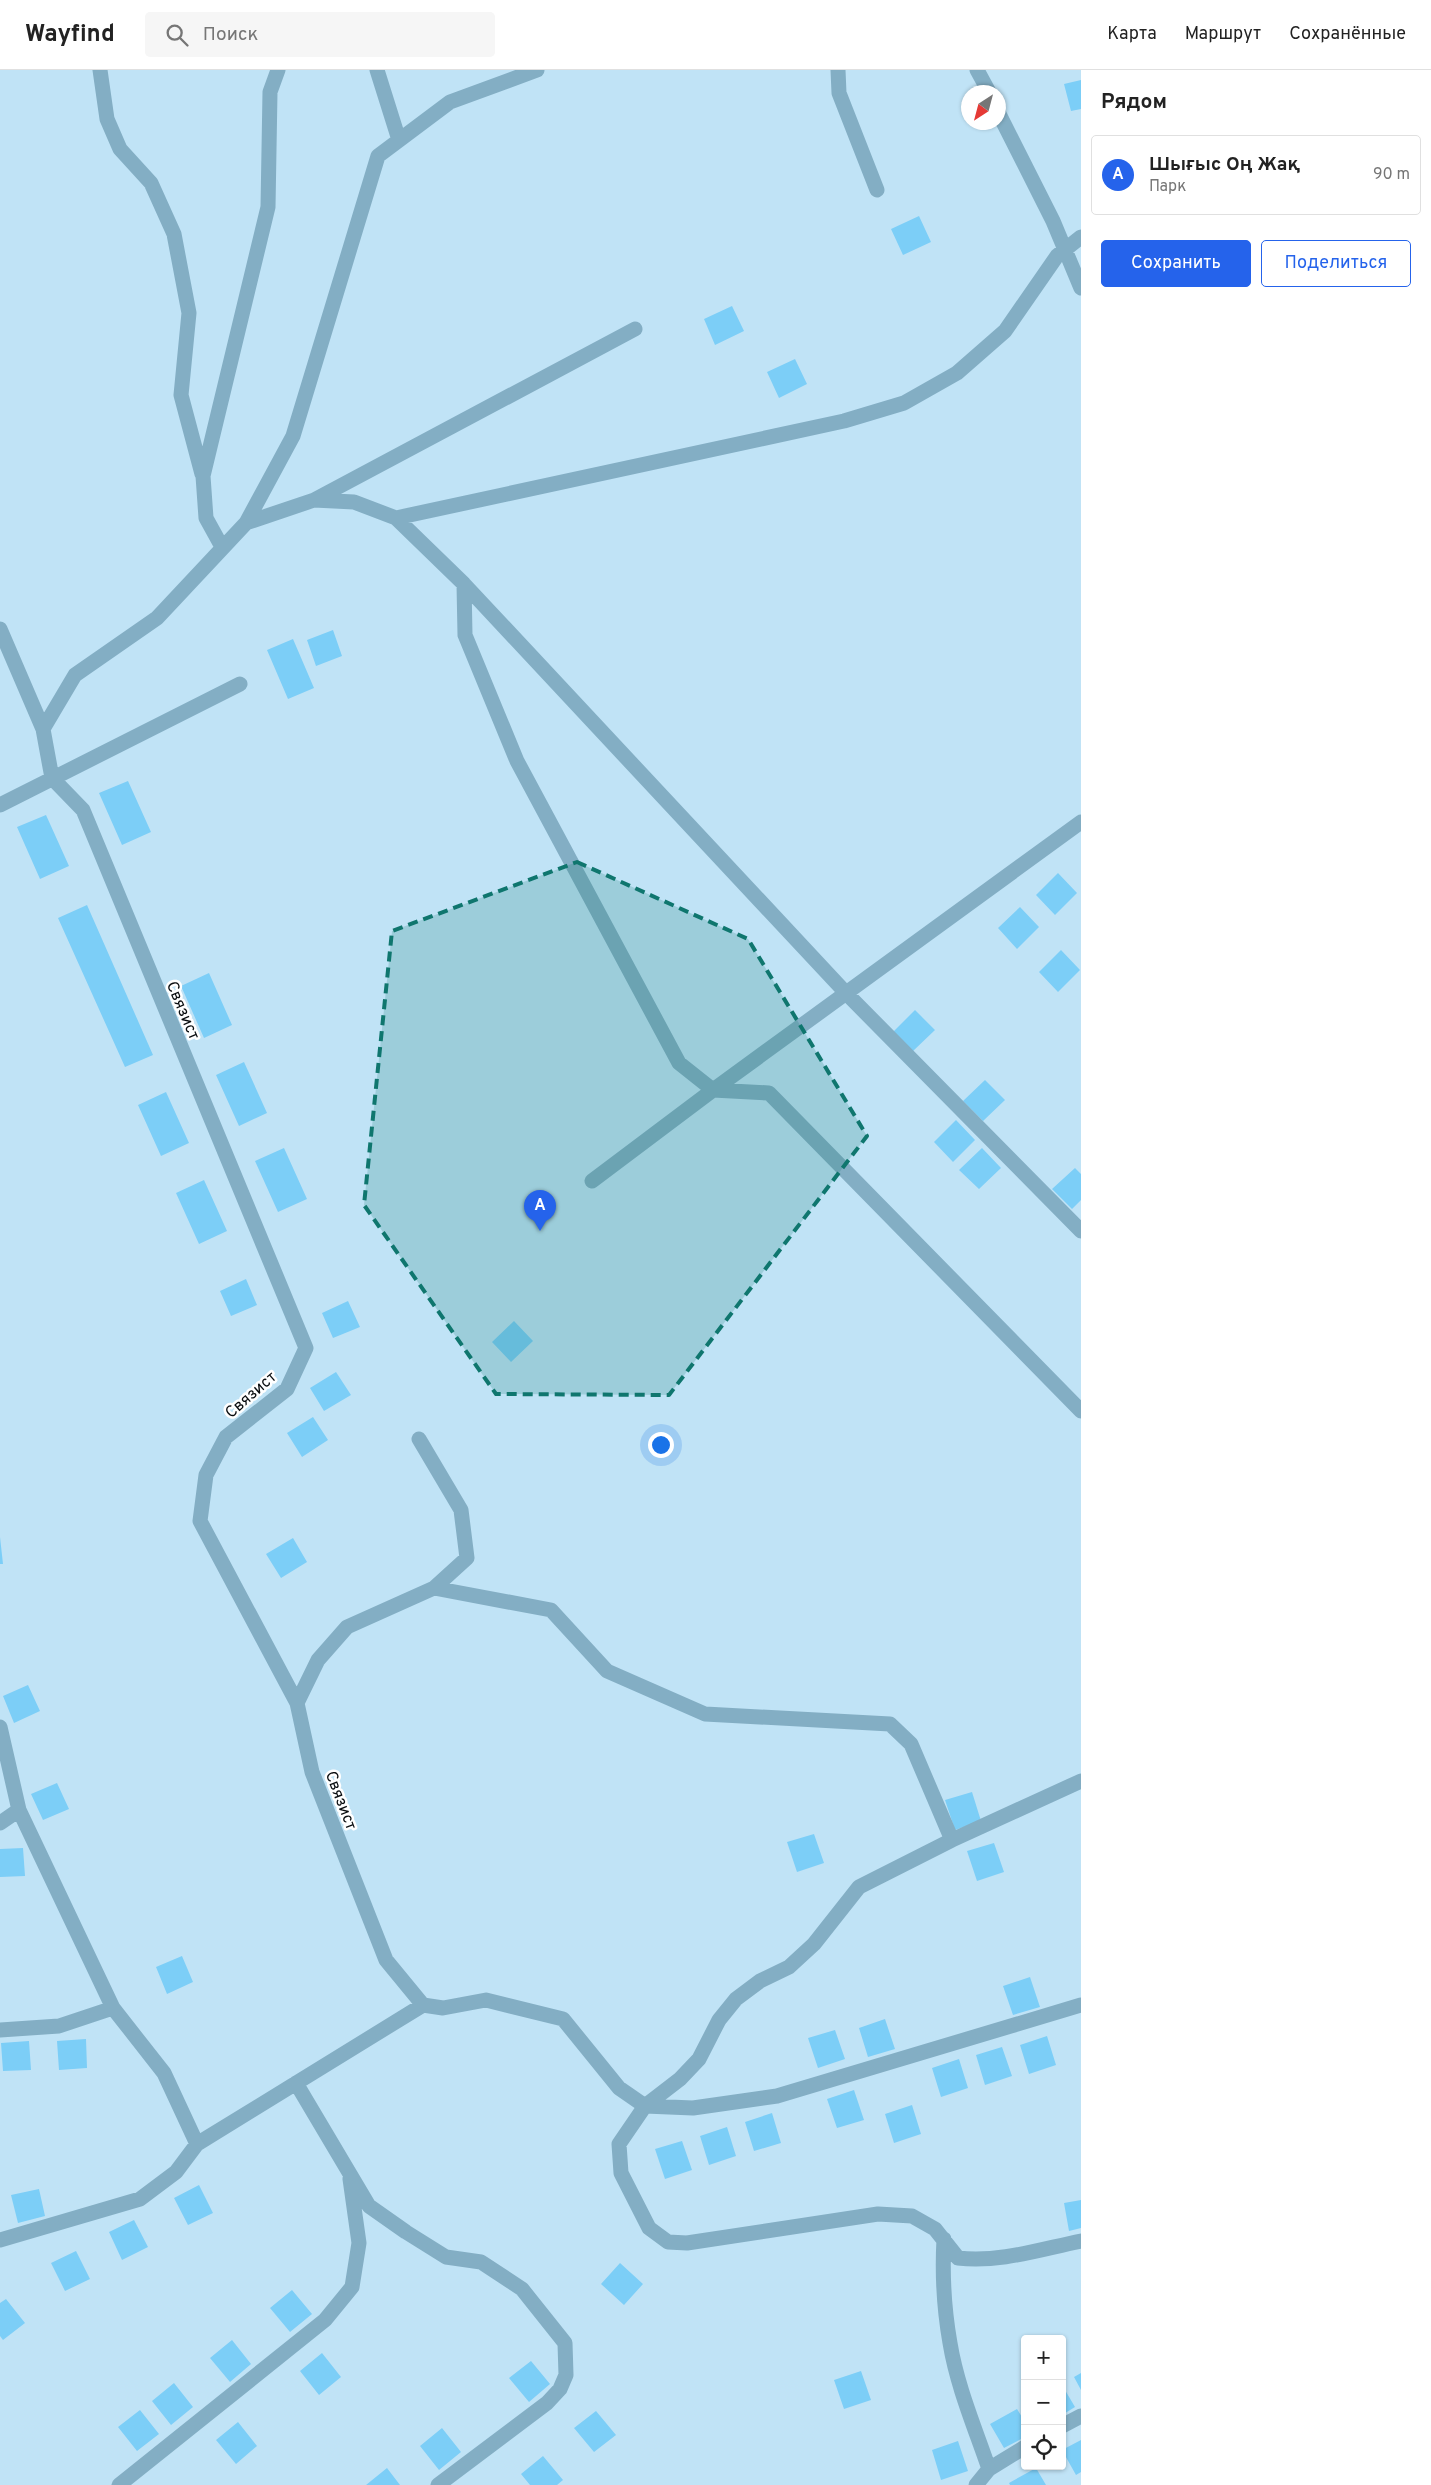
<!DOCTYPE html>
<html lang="ru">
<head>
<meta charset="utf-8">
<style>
	body { margin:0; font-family:Overpass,sans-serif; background:#f6f6f6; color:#222 }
	.controls { position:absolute; right:15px; bottom:15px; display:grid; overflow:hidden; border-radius:5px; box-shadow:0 1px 4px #0004 }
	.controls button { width:45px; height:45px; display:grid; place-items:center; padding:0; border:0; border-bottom:1px solid #e0e0e0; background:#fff; color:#222; font:25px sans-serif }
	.compass { position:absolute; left:961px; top:15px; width:45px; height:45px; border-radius:50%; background:#fff; box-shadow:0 1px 4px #0004; rotate:216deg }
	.you { position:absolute; left:660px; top:1374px; width:18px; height:18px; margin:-12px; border:4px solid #fff; border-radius:50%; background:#1a73e8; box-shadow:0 0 0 8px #1a73e833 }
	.badge { display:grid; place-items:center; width:32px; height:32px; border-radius:50%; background:#2563eb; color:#fff; font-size:16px; font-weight:700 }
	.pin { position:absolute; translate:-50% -41px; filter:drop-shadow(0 1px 2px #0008) }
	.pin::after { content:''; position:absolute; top:26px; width:18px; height:15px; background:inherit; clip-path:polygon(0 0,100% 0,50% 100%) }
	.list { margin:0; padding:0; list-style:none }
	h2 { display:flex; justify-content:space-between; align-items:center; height:65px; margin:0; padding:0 20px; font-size:21px }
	h2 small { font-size:16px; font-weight:400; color:#767676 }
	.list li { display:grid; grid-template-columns:32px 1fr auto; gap:15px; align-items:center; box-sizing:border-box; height:80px; margin:0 10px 10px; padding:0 10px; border:1px solid #e0e0e0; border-radius:5px }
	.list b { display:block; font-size:19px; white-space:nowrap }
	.list p { margin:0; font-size:16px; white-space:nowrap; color:#767676 }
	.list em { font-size:16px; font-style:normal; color:#767676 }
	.actions { display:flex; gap:10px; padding:15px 20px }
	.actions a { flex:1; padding:11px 0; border:1px solid #2563eb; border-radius:5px; text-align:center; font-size:18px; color:#2563eb }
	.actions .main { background:#2563eb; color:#fff }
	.icon { flex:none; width:28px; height:28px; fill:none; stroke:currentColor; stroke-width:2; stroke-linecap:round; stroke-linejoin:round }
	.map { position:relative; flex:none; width:1081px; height:2415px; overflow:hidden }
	header { display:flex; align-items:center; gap:30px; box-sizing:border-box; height:70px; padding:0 25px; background:#fff; border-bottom:1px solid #e0e0e0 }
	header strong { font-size:24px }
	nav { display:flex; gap:28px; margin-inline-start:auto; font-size:18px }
	.search { width:350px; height:45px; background:#f6f6f6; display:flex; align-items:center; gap:12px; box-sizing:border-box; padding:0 18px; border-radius:5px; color:#767676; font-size:19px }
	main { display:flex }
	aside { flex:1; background:#fff }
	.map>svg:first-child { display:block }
	.green { fill:#c0e3f6; fill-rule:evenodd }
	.building { fill:#7ccef7 }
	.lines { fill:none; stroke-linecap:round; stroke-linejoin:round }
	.minor { stroke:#83aec4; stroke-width:15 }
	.marked { fill:#0f766e; fill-opacity:0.2; stroke:#0f766e; stroke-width:4; stroke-dasharray:10 6; stroke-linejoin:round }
	.labels { text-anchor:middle; stroke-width:5; stroke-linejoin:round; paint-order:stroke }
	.street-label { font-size:16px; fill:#080c0f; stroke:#fff }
</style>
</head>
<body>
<header>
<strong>Wayfind</strong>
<div class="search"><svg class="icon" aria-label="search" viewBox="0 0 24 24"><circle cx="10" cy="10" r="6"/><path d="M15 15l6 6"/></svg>Поиск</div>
<nav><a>Карта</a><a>Маршрут</a><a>Сохранённые</a></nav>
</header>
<main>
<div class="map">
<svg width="1081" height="2415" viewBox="0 0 1081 2415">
	<rect width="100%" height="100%" fill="#edf8fe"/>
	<path class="green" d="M0,0H1081V2415H0ZM968,22H998V52H968ZM1025,2269H1062V2396H1025Z"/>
	<path class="building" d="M1081,10V39L1071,41L1064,14Z
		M919,146L931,172L903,185L891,159Z
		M732,236L744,261L715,275L704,249Z
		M795,289L807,314L779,328L767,302Z
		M333,560L342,586L316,596L307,570Z
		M293,569L314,618L288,629L267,580Z
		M128,711L151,762L122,775L99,723Z
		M46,745L69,796L40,809L17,757Z
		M1058,803L1077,823L1055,845L1036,825Z
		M87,835L153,985L125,997L58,848Z
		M1020,837L1039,857L1017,879L998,858Z
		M1061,880L1080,900L1058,922L1039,902Z
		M209,903L232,955L204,968L181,916Z
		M915,940L935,960L912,982L893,962Z
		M244,992L267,1043L239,1056L216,1005Z
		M985,1010L1005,1030L983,1051L963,1031Z
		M166,1022L189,1073L161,1086L138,1035Z
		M956,1050L975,1070L953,1092L934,1072Z
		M284,1078L307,1129L278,1142L255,1091Z
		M982,1078L1001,1098L979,1119L959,1100Z
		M1075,1098L1081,1104V1130L1072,1139L1052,1119Z
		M204,1110L227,1161L199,1174L176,1123Z
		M246,1209L257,1235L231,1246L220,1221Z
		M348,1231L360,1257L333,1268L322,1243Z
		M514,1251L533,1271L511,1292L492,1272Z
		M336,1302L351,1325L324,1341L310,1318Z
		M313,1347L328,1370L302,1387L287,1363Z
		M0,1467L3,1494H0Z
		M293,1468L307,1492L281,1508L266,1484Z
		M28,1615L40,1641L14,1653L3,1626Z
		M57,1713L69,1739L43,1750L31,1724Z
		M972,1722L981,1751L955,1760L945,1730Z
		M814,1764L824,1793L797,1802L787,1772Z
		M994,1773L1004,1802L977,1811L967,1781Z
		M23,1778L25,1806L0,1807V1779Z
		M182,1886L193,1912L167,1924L156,1897Z
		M1030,1907L1040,1937L1013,1945L1003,1916Z
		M885,1949L895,1979L868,1987L859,1958Z
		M835,1960L845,1989L818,1998L808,1968Z
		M1047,1966L1056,1995L1029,2004L1020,1975Z
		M86,1969L87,1998L59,2000L57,1971Z
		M29,1971L31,2000L3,2001L1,1973Z
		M1002,1977L1012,2006L985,2015L976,1985Z
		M959,1989L968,2018L941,2027L932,1998Z
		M854,2020L864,2050L837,2058L827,2029Z
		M912,2035L921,2064L894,2073L885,2044Z
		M772,2043L781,2073L754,2081L745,2052Z
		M727,2057L736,2086L709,2095L700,2066Z
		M682,2071L692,2100L665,2109L655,2079Z
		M199,2115L213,2143L188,2155L174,2128Z
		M39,2119L45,2146L18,2153L11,2125Z
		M1081,2130V2158L1069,2161L1064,2133Z
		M134,2150L148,2177L122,2190L109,2162Z
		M76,2181L90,2209L65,2221L51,2193Z
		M620,2193L643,2214L624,2235L601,2214Z
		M292,2220L312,2244L290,2262L270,2238Z
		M6,2229L25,2253L3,2270L0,2266V2233Z
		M232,2270L251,2294L230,2312L210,2288Z
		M322,2283L341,2307L319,2325L300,2301Z
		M531,2291L550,2314L529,2332L509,2308Z
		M861,2301L871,2330L844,2339L834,2310Z
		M1081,2303V2320L1074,2307Z
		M174,2313L193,2337L171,2355L152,2331Z
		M1062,2315L1075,2337L1062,2345Z
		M1017,2339L1025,2352V2367L1004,2378L990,2354Z
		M140,2340L159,2364L137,2381L118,2357Z
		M596,2341L616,2365L594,2382L574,2358Z
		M238,2352L257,2376L236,2394L216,2370Z
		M442,2358L461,2382L439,2400L420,2376Z
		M1081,2370V2402L1076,2405L1062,2380Z
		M958,2371L968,2401L941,2410L932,2380Z
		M543,2386L563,2410L557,2415H530L521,2404Z
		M387,2398L400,2415H366Z
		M1036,2398L1046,2415H1010L1009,2413Z"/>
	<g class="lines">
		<path class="minor" d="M100,0L107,49L120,79L151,113L174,164L189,243L181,325L202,404
			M377,0L399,70
			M838,0L839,23L877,120
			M977,0L989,22
			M998,42L1053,151L1081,218
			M314,430L635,259
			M396,448L844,351L904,333L957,303L1005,261L1057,186L1081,167
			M246,453L293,366L378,86L450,32L537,0
			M222,477L206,448L203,406L268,137L270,22L278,0
			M464,514L465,565L517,691L679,993L713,1020L1081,752
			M0,559L43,659L52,708L83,740L306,1278L287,1319L226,1367L206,1405L200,1451L297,1633L312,1702L386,1890L423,1935
			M43,659L75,605L157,548L246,453L314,430L354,432L396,448L464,514L846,923L1081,1161
			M0,735L240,614
			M592,1111L713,1020L769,1023L1081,1341
			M419,1369L461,1440L467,1488L434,1518
			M297,1633L318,1590L347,1557L434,1518L551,1540L607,1601L705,1644L890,1654L911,1674L952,1770L1081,1711
			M0,1657L19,1740L113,1938L164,2003L197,2074
			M0,1753L19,1740
			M952,1770L859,1817L814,1874L789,1897L760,1911L736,1929L719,1950L699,1989L680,2009L645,2036L619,2074L621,2103L649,2158L668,2172L687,2173L878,2144L912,2146L935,2159L958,2188C999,2193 1041,2179 1081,2171
			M0,1960L59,1956L113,1938
			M296,2013L369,2136L406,2162L446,2187L481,2192L522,2219L565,2273L566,2305L560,2319L547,2333L438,2415
			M944,2169C942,2205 944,2239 950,2273C957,2316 975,2358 989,2399
			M0,2170L140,2129L176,2102L197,2074L423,1935L443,1938L486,1930L563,1949L619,2018L645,2036L693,2038L777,2026L1081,1935
			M1062,2356L1081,2346
			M119,2415L325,2250L352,2217L359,2173L350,2109
			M976,2415L989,2399L1025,2377"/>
	</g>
	<path class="marked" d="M577,792L748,869L867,1066L669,1325L496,1324L364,1135L392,861Z"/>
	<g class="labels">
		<g class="street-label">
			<text transform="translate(184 940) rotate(67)" y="6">Связист</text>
			<text transform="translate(250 1324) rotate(-41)" y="6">Связист</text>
			<text transform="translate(342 1730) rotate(69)" y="6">Связист</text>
		</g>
	</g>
</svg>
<div class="controls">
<button>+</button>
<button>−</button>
<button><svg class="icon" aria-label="locate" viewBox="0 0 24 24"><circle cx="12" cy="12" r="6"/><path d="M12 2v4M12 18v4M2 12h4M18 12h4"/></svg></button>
</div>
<svg class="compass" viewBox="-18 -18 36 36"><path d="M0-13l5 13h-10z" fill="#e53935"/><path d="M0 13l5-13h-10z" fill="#767676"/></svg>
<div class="you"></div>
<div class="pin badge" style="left:540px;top:1161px">A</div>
</div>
<aside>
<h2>Рядом<small></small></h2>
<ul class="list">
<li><span class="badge">A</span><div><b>Шығыс Оң Жақ</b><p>Парк</p></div><em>90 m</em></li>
</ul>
<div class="actions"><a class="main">Сохранить</a><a>Поделиться</a></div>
</aside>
</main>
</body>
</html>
